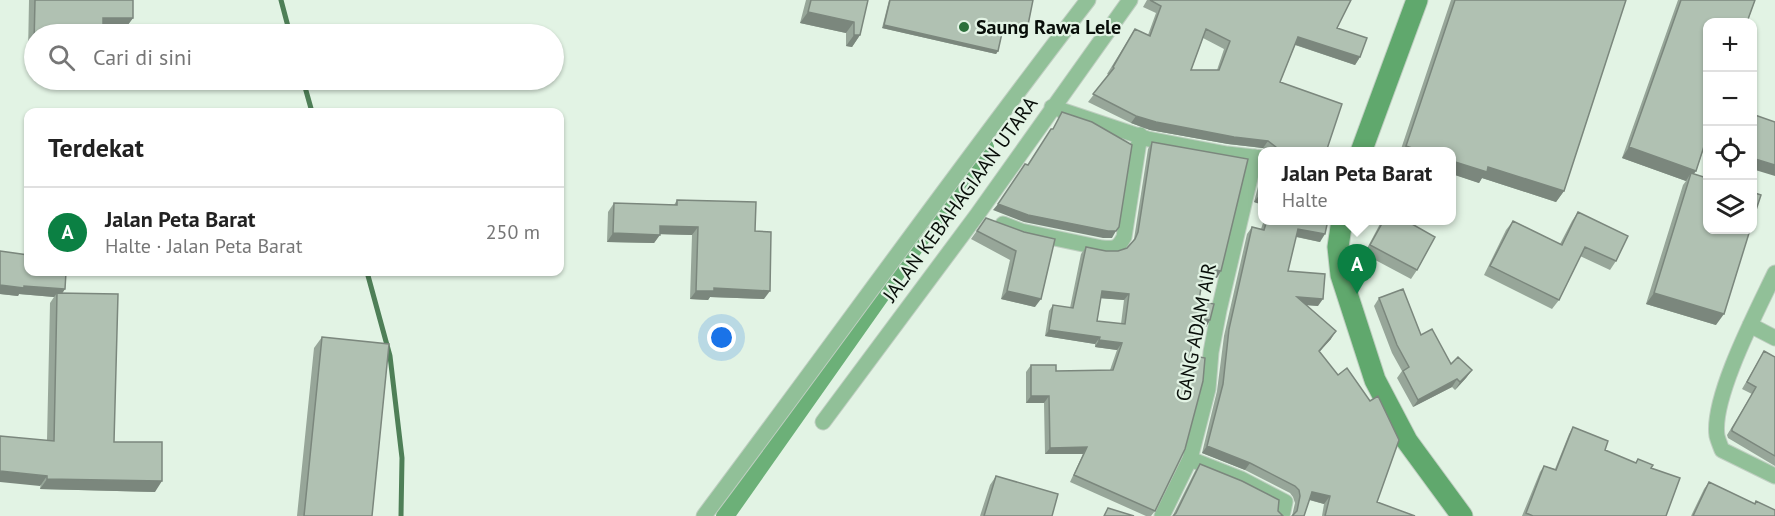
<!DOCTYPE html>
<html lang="id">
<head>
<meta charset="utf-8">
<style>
	body { margin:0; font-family:"PT Sans",sans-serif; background:#f6f6f6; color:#222 }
	.controls { position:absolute; right:18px; top:18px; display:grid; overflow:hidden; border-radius:12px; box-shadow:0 2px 4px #0004 }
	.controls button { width:54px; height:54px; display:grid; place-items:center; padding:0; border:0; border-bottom:2px solid #e0e0e0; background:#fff; color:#222; font:30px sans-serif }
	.you { position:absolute; left:722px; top:338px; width:21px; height:21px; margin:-15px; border:4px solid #fff; border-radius:50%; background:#1a73e8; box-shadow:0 0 0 9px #1a73e833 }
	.badge { display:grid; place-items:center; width:39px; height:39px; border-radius:50%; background:#0b8043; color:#fff; font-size:20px; font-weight:700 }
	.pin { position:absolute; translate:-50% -50px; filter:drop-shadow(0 2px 3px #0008) }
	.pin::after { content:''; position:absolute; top:32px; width:21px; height:18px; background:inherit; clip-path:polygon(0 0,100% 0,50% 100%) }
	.popup { position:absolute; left:1258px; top:147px; width:198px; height:78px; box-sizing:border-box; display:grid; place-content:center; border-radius:12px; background:#fff; filter:drop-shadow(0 2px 4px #0005); font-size:20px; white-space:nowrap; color:#767676 }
	.popup b { font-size:22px; color:#222 }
	.popup::after { content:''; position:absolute; left:50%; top:100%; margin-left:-12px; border:12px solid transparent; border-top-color:#fff }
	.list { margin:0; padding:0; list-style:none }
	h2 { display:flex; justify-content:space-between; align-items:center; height:78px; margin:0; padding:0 24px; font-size:26px }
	h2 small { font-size:20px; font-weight:400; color:#767676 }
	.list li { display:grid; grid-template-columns:39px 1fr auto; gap:18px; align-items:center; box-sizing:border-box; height:90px; padding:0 24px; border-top:2px solid #e0e0e0 }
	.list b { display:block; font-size:22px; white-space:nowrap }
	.list p { margin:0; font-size:20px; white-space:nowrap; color:#767676 }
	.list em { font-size:20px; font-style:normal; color:#767676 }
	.icon { flex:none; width:33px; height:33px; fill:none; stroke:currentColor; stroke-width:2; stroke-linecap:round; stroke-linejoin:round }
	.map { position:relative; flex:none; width:1775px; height:516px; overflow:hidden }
	.search { position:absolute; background:#fff; box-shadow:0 2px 4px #0004; left:24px; top:24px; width:540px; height:66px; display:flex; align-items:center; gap:15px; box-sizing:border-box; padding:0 21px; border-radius:33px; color:#767676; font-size:22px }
	.panel { position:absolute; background:#fff; box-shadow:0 2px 4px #0004; left:24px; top:108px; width:540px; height:168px; border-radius:12px }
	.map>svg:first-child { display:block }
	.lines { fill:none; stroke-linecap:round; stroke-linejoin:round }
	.stream { stroke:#4e7f57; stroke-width:5 }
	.canal { stroke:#6cb078; stroke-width:18 }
	.street-casing { stroke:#bfcec1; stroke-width:17 }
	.secondary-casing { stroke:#bfcec1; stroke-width:23 }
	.street { stroke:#91c098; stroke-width:15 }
	.secondary { stroke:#60a86d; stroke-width:21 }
	.wall { fill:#97a699; fill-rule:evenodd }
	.shaded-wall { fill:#7b877d }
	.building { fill:#b0c1b2; stroke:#7b877d; stroke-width:1.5; fill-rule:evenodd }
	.poi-dot { fill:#2b6f3a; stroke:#e2f3e4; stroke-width:2 }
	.labels { text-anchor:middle; stroke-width:4.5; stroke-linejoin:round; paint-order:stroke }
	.poi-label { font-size:20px; font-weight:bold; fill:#080e09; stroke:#e2f3e4; text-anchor:start }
	.street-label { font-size:20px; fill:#080e09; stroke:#e2f3e4 }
</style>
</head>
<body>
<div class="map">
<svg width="1775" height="516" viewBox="0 0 1775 516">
	<rect width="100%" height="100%" fill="#e2f3e4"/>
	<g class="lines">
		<path class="stream" d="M281,0L290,34
			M303,80L312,112
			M367,272L390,356L402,458L401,516"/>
		<path class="canal" d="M725,516L985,147"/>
		<g class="street-casing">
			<path id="street" d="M1052,107L1148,139L1227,154L1262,158
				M1003,224L1021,231L1102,248C1114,249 1118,249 1124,237L1140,135
				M1775,273C1758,309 1711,398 1717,436C1718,440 1720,445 1722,450L1775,476
				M1750,325L1775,338
				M823,422L977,215L1130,0
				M1190,459L1241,479L1285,502L1282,516
				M704,516C833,344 957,170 1088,0
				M1162,516L1190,459L1208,389L1211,352L1219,310L1255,157"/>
		</g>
		<g class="secondary-casing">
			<path id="secondary" d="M1361,152L1417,0
				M1342,220L1338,247L1341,275L1375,380L1407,441L1462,516"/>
		</g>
		<use href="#street" class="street"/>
		<use href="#secondary" class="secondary"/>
	</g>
	<path class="wall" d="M29,0H133V18L127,26H103L34,54H28Z
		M806,0H868L860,35L852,47L846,46V33L800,23Z
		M889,0H1033L1027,30L1024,33L1003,28L998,51L996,54L882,28Z
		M1147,0H1351L1337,28L1360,57L1355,65L1295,45L1280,82L1326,152H1267L1263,148L1228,144L1150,130L1131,123L1088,102L1109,75L1107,74L1135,29L1148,35L1156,13L1143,7ZM1203,38L1224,49L1217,70H1191Z
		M1451,0H1626L1564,191L1556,202L1482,178L1479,183L1452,174V152H1400Z
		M1678,0H1755L1696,171L1693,174L1716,325L1646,304L1683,185L1686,181L1622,158Z
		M1152,142L1217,278L1203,275L1199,301L1210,320L1206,327L1194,325L1155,511L1151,516H1146L1070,482L1083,454H1045L1044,403H1026V372L1031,365L1056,371L1110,370L1117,350L1095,347V344L1045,336L1049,311L1053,305L1070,308L1081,254L1086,247L1106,251H1118L1127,248L1132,243L1134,239L1148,149ZM1101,298L1124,300L1121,324L1097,321Z
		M1263,168V205L1254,202Z
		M677,200L755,231L764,299L710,297L708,300L690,299L692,235L660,234L654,243L607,242L608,212L614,203L674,205Z
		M1578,212L1616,261L1610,270L1580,256L1559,300L1552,309L1484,275L1506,230L1513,221L1560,244L1572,221Z
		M986,218L1024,232L1035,307L1001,299L1010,260L971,239Z
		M1264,220H1328L1320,242L1296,237L1288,271L1318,306L1307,305L1331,339L1319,351L1377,502L1415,516H1322L1324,504L1309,500L1292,516L1295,503L1293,497L1290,493L1245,470L1202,453L1217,391L1224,336L1247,234L1252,227L1261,229Z
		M1382,220H1405L1417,270L1411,279L1364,254Z
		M0,251L27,255L28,253V272L65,289L62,293L114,442L155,492L40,489L47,440L50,303L54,297L19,294L18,296L0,294Z
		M1379,298L1451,364L1472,370L1466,378L1455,390L1452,387L1413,407L1397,378L1402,371L1392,353L1374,306Z
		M322,337L372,516H297L314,348Z
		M1764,351L1775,357V466L1728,438L1727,435L1752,394L1742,389Z
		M1573,427L1605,450L1635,463L1638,459L1651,468L1666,516H1522L1540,472L1544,466L1555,469L1569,434Z
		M1200,464L1278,511L1173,515L1195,471Z
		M996,476L1052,516H980L990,485Z
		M1709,482L1754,504L1756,501L1775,516H1691L1704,489Z"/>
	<path class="shaded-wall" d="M808,12L854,22L846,33L800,23Z
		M103,18H133L127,26H97Z
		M1004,24L1027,30L1024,33L1002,27Z
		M884,25L998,51L996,54L882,28Z
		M854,35H860L852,47L846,46Z
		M1298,37L1360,57L1355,65L1293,44Z
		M34,45V54H28Z
		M1136,116L1268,141L1263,148L1228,144L1150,130L1131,123Z
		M1406,146L1424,152H1402Z
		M1629,147L1696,171L1689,180L1691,173L1686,181L1622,158Z
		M1752,158L1775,165V176L1752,169Z
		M1452,161L1488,167L1564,191L1556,202L1482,178L1479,183L1452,174Z
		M1260,194L1263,195V205L1254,202Z
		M998,204L1116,231L1112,238H1103L1024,222L993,210Z
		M660,226L698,227L692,235L654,234Z
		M1298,229L1325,234L1320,242L1293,236Z
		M613,233L660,235L654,243L607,242Z
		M1204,268L1221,271L1217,278L1200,274Z
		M0,285L24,286L65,289L59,298L57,293L54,297L19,294L18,296L0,294Z
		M714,288L770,291L764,299L710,297L708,300L690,299L696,291Z
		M1007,291L1041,299L1035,307L1001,299Z
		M1102,291L1129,294L1124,300L1097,298Z
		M1654,293L1724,314L1716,325L1646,304Z
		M1297,297L1323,299L1318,306L1292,304Z
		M1196,318L1210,320L1206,327L1191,324Z
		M1049,330L1100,337L1095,344L1045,336Z
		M1336,331L1331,339L1314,358L1319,351Z
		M1099,340L1122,343L1117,350L1095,347Z
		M1472,370L1466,378L1455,390L1460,382Z
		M1457,379L1452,387L1413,407L1418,400Z
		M1031,396H1049L1044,403H1026Z
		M1207,446L1250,463L1245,470L1202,453Z
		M1087,447L1083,454H1045L1050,448Z
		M0,471L47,476L40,486L0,482Z
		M47,479L162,481L155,492L40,489Z
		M1312,492L1330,496L1324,504L1307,499Z"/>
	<path class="building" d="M35,0H133V18H103V34H34V45Z
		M811,0H868L860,35H854V22L808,12Z
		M890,0H1033L1027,30L1004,24L998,51L884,25Z
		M1150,0H1351L1337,28L1367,38L1360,57L1298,37L1280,82L1342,104L1326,152H1276V147L1268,141L1234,137L1156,122L1136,116L1093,94L1114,68L1113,67L1135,29L1150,36L1161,6ZM1206,29L1230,41L1219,70H1191Z
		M1455,0H1626L1564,191L1488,167L1487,172L1452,161V152H1424L1406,146Z
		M1681,0H1755L1747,22H1707V137L1696,171L1629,147Z
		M1062,112L1092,122L1132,145L1119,227L1116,231H1108L1028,215L998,204L1025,164L1028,165L1051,129H1053Z
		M1752,114L1775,122V165L1752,158Z
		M1152,142L1248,159L1221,271L1204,268L1199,301L1214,304L1210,320L1196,318L1190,355L1205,358L1203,381L1185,449L1155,511L1074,475L1087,447L1050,448L1049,396H1031V365H1056V371L1113,370L1122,343L1099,340L1100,337L1049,330L1053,305L1073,308L1086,247L1106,251H1118L1127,248L1135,239L1138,232ZM1102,291L1129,294L1125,324L1097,321Z
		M1691,173L1707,178V230H1750L1724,314L1654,293Z
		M1263,182V195L1260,194Z
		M1752,192L1761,195L1752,222Z
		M677,200L756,202L755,231L771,232L770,291L714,288V291H696L698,227L660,226V235L613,233L614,203L677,205Z
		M1578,212L1628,236L1616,261L1585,247L1559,300L1490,266L1513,221L1562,245Z
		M986,218L1024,232L1055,239L1041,299L1007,291L1016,251L977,231Z
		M1267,220H1328L1325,234L1298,229L1288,271L1325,274L1323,299L1297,297L1336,331L1319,351L1338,375L1347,368L1370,401L1378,396L1399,440L1377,502L1415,516H1325L1330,496L1312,492L1304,516H1292L1297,511L1300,496L1299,490L1295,486L1250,463L1207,446L1223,384L1229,329L1252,227L1264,230Z
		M1384,220H1405L1435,237L1417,270L1370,245Z
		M0,251L28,255V272H66L65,289L24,286V288L0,285Z
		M1403,289L1421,335L1432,329L1451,364L1458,357L1472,370L1460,382L1457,379L1418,400L1403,371L1409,367L1397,345L1379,298Z
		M57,293L118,294L114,442H162V481L47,479V476L0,471V436L54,441Z
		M322,337L389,344L372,516H304Z
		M1764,351L1775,357V456L1732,431V429L1756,387L1747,382Z
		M1573,427L1608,441L1605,450L1636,463L1638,459L1653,465L1651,468L1680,478L1666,516H1533L1526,513L1544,466L1556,470Z
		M1200,464L1242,481L1279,500L1278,511L1283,516H1173L1176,513Z
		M996,476L1058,494L1052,516H984Z
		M1709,482L1755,504L1756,501L1775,510V516H1693Z
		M1108,508L1134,516H1104Z"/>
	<circle class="poi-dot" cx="964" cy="27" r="6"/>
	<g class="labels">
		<g class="poi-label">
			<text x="976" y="34">Saung Rawa Lele</text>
		</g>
		<g class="street-label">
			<text transform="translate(960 199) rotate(-54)" y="7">JALAN KEBAHAGIAAN UTARA</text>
			<text transform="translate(1196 332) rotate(-79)" y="7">GANG ADAM AIR</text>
		</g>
	</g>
</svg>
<div class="controls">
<button>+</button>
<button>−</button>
<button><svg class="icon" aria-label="locate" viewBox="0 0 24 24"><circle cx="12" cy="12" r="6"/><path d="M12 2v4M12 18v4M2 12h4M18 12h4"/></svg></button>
<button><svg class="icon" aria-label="layers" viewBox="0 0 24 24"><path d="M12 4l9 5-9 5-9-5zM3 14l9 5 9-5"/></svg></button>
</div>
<div class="you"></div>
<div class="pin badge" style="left:1357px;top:294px">A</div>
<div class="popup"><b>Jalan Peta Barat</b>Halte</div>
<div class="search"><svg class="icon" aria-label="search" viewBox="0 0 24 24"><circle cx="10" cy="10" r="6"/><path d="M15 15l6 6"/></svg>Cari di sini</div>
<section class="panel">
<h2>Terdekat<small></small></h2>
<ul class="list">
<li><span class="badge">A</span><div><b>Jalan Peta Barat</b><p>Halte · Jalan Peta Barat</p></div><em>250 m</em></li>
</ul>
</section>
</div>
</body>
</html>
